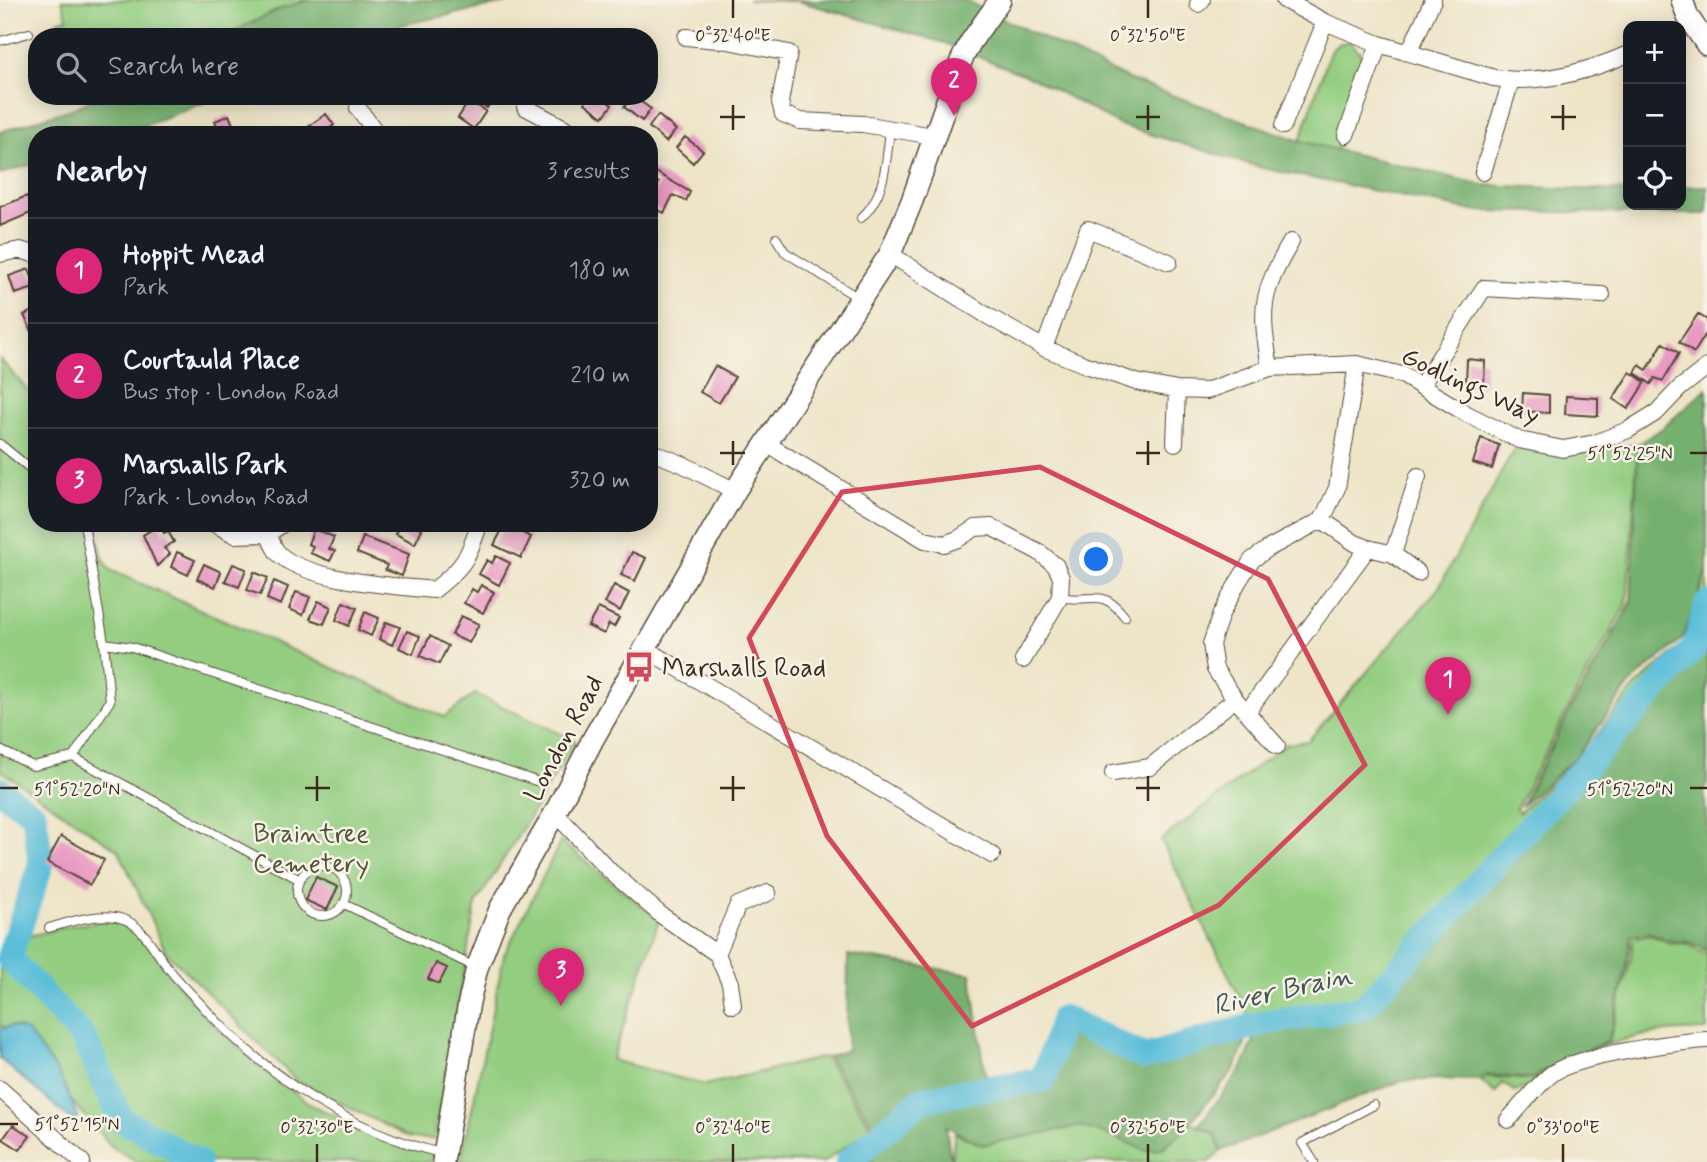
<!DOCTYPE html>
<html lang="en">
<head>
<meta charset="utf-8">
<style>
	body { margin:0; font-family:Mynerve,sans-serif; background:#242831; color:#f1f3f6 }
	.controls { position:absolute; right:21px; top:21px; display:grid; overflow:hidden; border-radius:14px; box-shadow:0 4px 18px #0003 }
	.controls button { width:63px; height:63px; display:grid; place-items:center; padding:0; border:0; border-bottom:2px solid #363941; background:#171b24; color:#f1f3f6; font:35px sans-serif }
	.you { position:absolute; left:1097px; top:560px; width:24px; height:24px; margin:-18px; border:5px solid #fff; border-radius:50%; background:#1a73e8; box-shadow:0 0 0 10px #1a73e833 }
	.badge { display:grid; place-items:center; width:46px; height:46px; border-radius:50%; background:#db2777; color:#fff; font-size:23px; font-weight:700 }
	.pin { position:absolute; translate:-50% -58px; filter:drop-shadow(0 2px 4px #0008) }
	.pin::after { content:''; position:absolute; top:37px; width:24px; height:21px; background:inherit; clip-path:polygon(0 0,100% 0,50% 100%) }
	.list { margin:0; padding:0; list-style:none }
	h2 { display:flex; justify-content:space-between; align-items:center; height:91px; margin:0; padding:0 28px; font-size:30px }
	h2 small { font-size:23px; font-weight:400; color:#9ea1a6 }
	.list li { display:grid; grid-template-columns:46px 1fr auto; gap:21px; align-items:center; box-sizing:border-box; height:105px; padding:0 28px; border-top:2px solid #363941 }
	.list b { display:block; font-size:26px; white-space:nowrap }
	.list p { margin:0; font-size:23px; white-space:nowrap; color:#9ea1a6 }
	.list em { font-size:23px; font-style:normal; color:#9ea1a6 }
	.icon { flex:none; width:38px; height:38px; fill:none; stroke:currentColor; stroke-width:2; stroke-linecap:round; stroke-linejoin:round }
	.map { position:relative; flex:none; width:1707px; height:1162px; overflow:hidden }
	.search { position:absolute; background:#171b24; box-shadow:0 4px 18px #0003; left:28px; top:28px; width:630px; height:77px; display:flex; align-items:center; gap:18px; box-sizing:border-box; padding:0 24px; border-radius:28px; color:#9ea1a6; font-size:26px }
	.panel { position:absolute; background:#171b24; box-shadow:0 4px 18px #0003; left:28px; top:126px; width:630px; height:406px; border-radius:28px }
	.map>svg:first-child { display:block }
	.green { fill:#93cd80; stroke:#677c4f; stroke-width:2 }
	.forest { fill:#76b06e; stroke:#586d46; stroke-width:2 }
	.water { fill:#5bbed9; stroke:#4b747c; stroke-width:2 }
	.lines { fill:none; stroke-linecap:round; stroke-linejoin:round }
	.river { stroke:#5bbed9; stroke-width:26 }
	.building { fill:#e89ac3 }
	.service-casing { stroke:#564638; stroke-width:10 }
	.minor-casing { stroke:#564638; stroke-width:18 }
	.tertiary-casing { stroke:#564638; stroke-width:24 }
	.service { stroke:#fff; stroke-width:8 }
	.minor { stroke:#fff; stroke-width:16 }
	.tertiary { stroke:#fff; stroke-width:21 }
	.marked { fill:none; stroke:#d1495b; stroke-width:5; stroke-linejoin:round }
	.ticks { fill:none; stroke:#3b2a1e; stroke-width:2.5 }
	.labels { text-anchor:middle; stroke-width:5; stroke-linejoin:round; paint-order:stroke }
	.street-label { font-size:26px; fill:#3b2a1e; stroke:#f7f3e8 }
	.poi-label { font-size:26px; fill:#3b2a1e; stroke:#f7f3e8; text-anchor:start }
	.park-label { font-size:26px; fill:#515336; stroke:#f7f3e8 }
	.water-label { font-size:28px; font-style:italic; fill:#455656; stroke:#f7f3e8 }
	.ticks-label { font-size:18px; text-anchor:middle; fill:#3b2a1e; stroke:#f7f3e8; stroke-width:5; stroke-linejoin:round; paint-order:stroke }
</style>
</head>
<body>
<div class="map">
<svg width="1707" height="1162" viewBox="0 0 1707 1162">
	<rect width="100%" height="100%" fill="#f7f3e8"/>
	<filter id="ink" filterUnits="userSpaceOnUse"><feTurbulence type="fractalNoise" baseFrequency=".0143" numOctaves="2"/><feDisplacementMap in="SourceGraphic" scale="14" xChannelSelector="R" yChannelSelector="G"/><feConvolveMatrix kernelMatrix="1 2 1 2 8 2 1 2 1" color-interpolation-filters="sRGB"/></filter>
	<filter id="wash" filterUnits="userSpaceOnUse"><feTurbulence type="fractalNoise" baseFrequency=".00686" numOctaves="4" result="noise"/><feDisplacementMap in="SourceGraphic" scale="28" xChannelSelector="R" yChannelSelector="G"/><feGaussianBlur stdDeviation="1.57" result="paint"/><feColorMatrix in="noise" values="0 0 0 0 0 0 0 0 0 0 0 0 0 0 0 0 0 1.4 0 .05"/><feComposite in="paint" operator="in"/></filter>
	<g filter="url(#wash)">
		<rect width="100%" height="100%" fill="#eee5c8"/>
		<path class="green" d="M62,0H309L280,9L223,37H61L58,21L67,18Z
			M1350,41L1361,54L1366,71L1337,150L1300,141L1330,52L1338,44Z
			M0,359L37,401V523H95L103,558L110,570L444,717L475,694L576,741L476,904L434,1139L410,1138L296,1080L166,952L119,851L0,770Z
			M1519,440L1563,449L1614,448L1638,444L1627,603L1579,688L1516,809L1519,813L1583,752L1635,687L1686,641L1707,569V589L1690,646L1502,841L1364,1007L1251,1020L1161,840L1286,744L1308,741L1438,589Z
			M561,841L659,920L612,1060L705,1085L825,1057L871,1128L824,1162H461L504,955Z
			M114,920L142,936L166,969L207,1018L257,1064L311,1105L411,1150L434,1148L431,1162H138L112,1147L11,1031L0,1025V966L12,940L74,925Z
			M1650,935L1670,943L1688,944L1704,954L1707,953V1030C1667,1030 1621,1036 1585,1055C1564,1065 1544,1078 1523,1089L1514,1091L1503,1083L1495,1093L1481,1081L1487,1077L1534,1080L1544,1072L1609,1042L1631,958L1633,939Z
			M1191,1122L1215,1134L1221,1151L1209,1162H951L955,1133L982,1145L1079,1126L1115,1137L1144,1150L1162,1149Z"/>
		<path class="forest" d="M309,0H521L401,25L371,37H223L280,9Z
			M748,0H964L1130,80L1300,141L1483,185L1628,191V205H1681V187L1707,186V214L1474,211L1262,168L1120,125L1037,80L945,43L798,1Z
			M99,96H220L121,135H37V163L0,174V132L77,107Z
			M1707,388V570L1683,638L1632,682L1575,758L1521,806L1572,707L1631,603L1638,444L1664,427Z
			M1707,617V782L1704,791L1707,824V951L1689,942L1672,941L1650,933L1631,936L1628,959L1609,1040L1543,1071L1534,1079L1486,1075L1478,1080L1439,1079L1401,1081L1221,1151L1215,1134L1198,1126L1241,1070L1259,1029L1366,1012L1697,650Z
			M848,955L971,974L988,1091L1046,1081L1065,1024L1146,1061L1250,1031L1235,1068L1183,1131L1161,1149L1144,1150L1115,1137L1079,1126L982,1145L946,1126L951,1162H857L885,1138L873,1126L828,1057L847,1050Z"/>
		<path class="water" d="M12,1026L27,1031L59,1074L78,1117L73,1121L0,1059V1029Z"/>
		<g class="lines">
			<path class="river" d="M0,790L34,815L41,864L9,958L83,1037L121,1119L198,1162
				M848,1162L921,1100L954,1093L1043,1080L1063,1018L1145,1057L1263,1023L1364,1007L1695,647L1707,604"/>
		</g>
		<g id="blocks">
			<path class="building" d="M472,96H495L487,108L470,99Z
				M590,96H601L612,105L603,117L585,103Z
				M633,96L651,109L642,121L624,107Z
				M469,101L486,111L474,129L458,118Z
				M326,114L334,125L321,135H316L309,126Z
				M229,115L237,134L221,135L215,121Z
				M658,115L676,130L666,142L649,127Z
				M685,137L703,151L693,163L676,148Z
				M649,168L690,192L686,201L673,195L664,213L649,205V190L651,187L656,190L659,183L649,178Z
				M27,196L33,212L0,226V207Z
				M29,269L32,277L37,276V287L15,294L9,276Z
				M37,309V332L33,334L24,315Z
				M1698,314L1707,320V332L1694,353L1679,342Z
				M1663,343L1679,353L1663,381L1655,378L1651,384L1635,373L1639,365L1647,370Z
				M1467,359L1485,361L1484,386L1466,384Z
				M715,366L735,377L719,403L700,392Z
				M1630,372L1645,382L1628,409L1613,399Z
				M1523,393L1549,395V413L1522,411Z
				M1566,396L1598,398V416L1565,414Z
				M1481,438L1499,445L1492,469L1473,463Z
				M401,523H418L417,526L422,529L415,544L396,534Z
				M505,524L531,537L521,558L494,545Z
				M160,525L164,533L168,531L174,542L164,548L170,554L157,566L143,535Z
				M314,529L334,537L329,549L335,551L330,561L310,553L313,546L308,544Z
				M363,537L409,554L402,576L385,570L387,565L357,553Z
				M177,552L195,560L188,575L171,567Z
				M632,552L646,558L635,581L621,575Z
				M496,556L510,563L499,585L479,574L487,560L492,563Z
				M204,564L221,572L215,587L197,579Z
				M233,564L246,569L239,587L225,581Z
				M254,572L268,578L260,595L247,590Z
				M274,581L288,587L281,605L267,599Z
				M481,585L494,592L483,613L464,603L472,589L477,592Z
				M614,585L629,593L620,611L605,603Z
				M296,592L310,597L303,615L289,609Z
				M318,601L331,607L324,624L310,619Z
				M343,602L357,608L349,626L336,620Z
				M598,608L619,618L614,627L609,624L604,634L588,626Z
				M365,612L379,618L371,636L358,630Z
				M461,616L479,624L469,643L452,635Z
				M386,622L400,627L392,645L379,639Z
				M407,631L420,636L413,654L399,648Z
				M430,636L448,646L439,664L420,656Z
				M61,836L104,860L90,885L47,862Z
				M316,877L338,887L327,910L305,900Z
				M436,963L447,968L439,984L428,979Z
				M13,1125L30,1136L20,1150L3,1139Z"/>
		</g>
	</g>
	<g filter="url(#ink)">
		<use href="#blocks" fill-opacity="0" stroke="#564638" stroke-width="2"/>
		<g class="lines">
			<g class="service-casing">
				<path id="service" d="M0,41L29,33
					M861,218C886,196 886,161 890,130
					M776,238L785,252L860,299
					M0,444L37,474
					M1060,597C1093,604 1101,586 1125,617
					M104,643L132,647L539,782
					M0,750L33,766L73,757L300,880
					M73,757L110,701L104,643L84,523
					M297 891a25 25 0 1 1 50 0a25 25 0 1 1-50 0Z
					M344,904L475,967
					M49,928C72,921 105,910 128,921C146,931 154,950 166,965C175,978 187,989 198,1001C263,1074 348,1131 444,1154
					M1314,1162L1302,1143L1374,1105"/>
			</g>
			<g class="minor-casing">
				<path id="minor" d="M1284,0L1325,22L1379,44L1494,78C1540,85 1587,72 1628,54
					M1198,4L1202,0
					M686,37L728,41L789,53L780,102L783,114L800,121L863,124L933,136
					M1409,52L1433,0
					M525,107L578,135
					M358,108L378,135
					M1283,126L1325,22
					M1346,135L1379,44
					M1483,172L1511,81
					M0,254L20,250L37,255
					M890,254L986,315L1044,348L1086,365L1136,382L1177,390L1206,391L1270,368L1357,364L1402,375L1467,414L1519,440L1563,449L1595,443L1628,430L1657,412L1680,388L1707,367
					M1044,348L1088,229L1169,262
					M1270,368C1260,309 1260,295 1291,242
					M1421,386L1484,288L1602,295
					M1175,443L1177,390
					M767,444L925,540L944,544L958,539L975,528L991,527L1039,552L1056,566L1061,578L1060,597L1023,660
					M649,451L682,464L735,491
					M1322,520L1355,543L1368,548L1393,554L1418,573
					M213,523L235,535L268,534L284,523
					M268,534C271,540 274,549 278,553C305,581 396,586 434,590C465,566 467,559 480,523
					M1393,554L1418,476
					M644,648L992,855
					M1247,712L1368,548
					M1277,746L1235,699L1215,669L1211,644L1221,614L1238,582L1252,560L1269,548L1322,520L1337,488L1357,364
					M1113,773L1150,767L1235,699
					M555,813L610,871L661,915L717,954L730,983L733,1005
					M717,954L738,905L768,893
					M0,1089L82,1162
					M1508,1120C1522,1105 1537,1085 1553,1073C1577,1056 1675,1042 1707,1040"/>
			</g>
			<g class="tertiary-casing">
				<path id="tertiary" d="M1682,0L1688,17L1707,45
					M443,1162L469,1002L477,968L500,909L555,813L593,739L735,491L890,254L912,201L961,61L970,43L1000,0"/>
			</g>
			<use href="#service" class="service"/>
			<use href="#minor" class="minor"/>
			<use href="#tertiary" class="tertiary"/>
		</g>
	</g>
	<path class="marked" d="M1040,467L1268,579L1365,765L1219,905L972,1026L827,836L749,638L842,492Z"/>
	<path class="ticks" d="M733,0V18M1148,0V18M733,105V130M1148,105V130M1563,105V130M720,117H745M1136,117H1160M1551,117H1576M733,441V465M1148,441V465M720,453H745M1136,453H1160M1690,453H1707M317,776V801M733,776V801M1148,776V801M0,788H18M305,788H330M720,788H745M1136,788H1160M1690,788H1707M0,1124H18M317,1144V1162M733,1144V1162M1148,1144V1162M1563,1144V1162"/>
	<defs>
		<g id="bus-bare" transform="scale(2.415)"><path d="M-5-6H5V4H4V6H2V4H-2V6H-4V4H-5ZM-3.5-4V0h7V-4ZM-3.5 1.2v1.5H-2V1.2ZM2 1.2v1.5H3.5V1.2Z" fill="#d1495b" stroke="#f7f3e8" stroke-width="2.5" paint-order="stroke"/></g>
	</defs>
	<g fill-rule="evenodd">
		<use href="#bus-bare" x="639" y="667"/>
	</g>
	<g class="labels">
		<g class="street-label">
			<text transform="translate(1471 385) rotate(25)" y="9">Godlings Way</text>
			<text transform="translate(563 738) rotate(-62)" y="9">London Road</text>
		</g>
		<g class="poi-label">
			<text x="662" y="676">Marshalls Road</text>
		</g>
		<g class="park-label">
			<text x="311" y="842">Braintree<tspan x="311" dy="30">Cemetery</tspan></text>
		</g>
		<g class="water-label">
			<text transform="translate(1282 989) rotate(-13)" y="10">River Brain</text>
		</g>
	</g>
	<g class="ticks-label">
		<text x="733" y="41">0°32'40"E</text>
		<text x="1148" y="41">0°32'50"E</text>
		<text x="1630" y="459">51°52'25"N</text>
		<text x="77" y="795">51°52'20"N</text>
		<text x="1630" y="795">51°52'20"N</text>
		<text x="77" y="1130">51°52'15"N</text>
		<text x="317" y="1133">0°32'30"E</text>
		<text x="733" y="1133">0°32'40"E</text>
		<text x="1148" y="1133">0°32'50"E</text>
		<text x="1563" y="1133">0°33'00"E</text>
	</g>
</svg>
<div class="controls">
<button>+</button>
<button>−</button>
<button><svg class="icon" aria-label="locate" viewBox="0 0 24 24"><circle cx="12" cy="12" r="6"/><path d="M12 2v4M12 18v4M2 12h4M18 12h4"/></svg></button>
</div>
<div class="you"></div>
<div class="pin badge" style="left:1448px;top:715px">1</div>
<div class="pin badge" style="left:954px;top:116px">2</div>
<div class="pin badge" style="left:561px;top:1006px">3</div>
<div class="search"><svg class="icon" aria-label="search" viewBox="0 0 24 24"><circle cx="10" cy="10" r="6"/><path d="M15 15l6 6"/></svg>Search here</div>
<section class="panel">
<h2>Nearby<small>3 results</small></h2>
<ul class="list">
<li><span class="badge">1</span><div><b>Hoppit Mead</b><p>Park</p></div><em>180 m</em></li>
<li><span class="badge">2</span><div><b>Courtauld Place</b><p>Bus stop · London Road</p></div><em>210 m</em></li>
<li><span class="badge">3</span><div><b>Marshalls Park</b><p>Park · London Road</p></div><em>320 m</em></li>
</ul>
</section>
</div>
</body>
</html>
